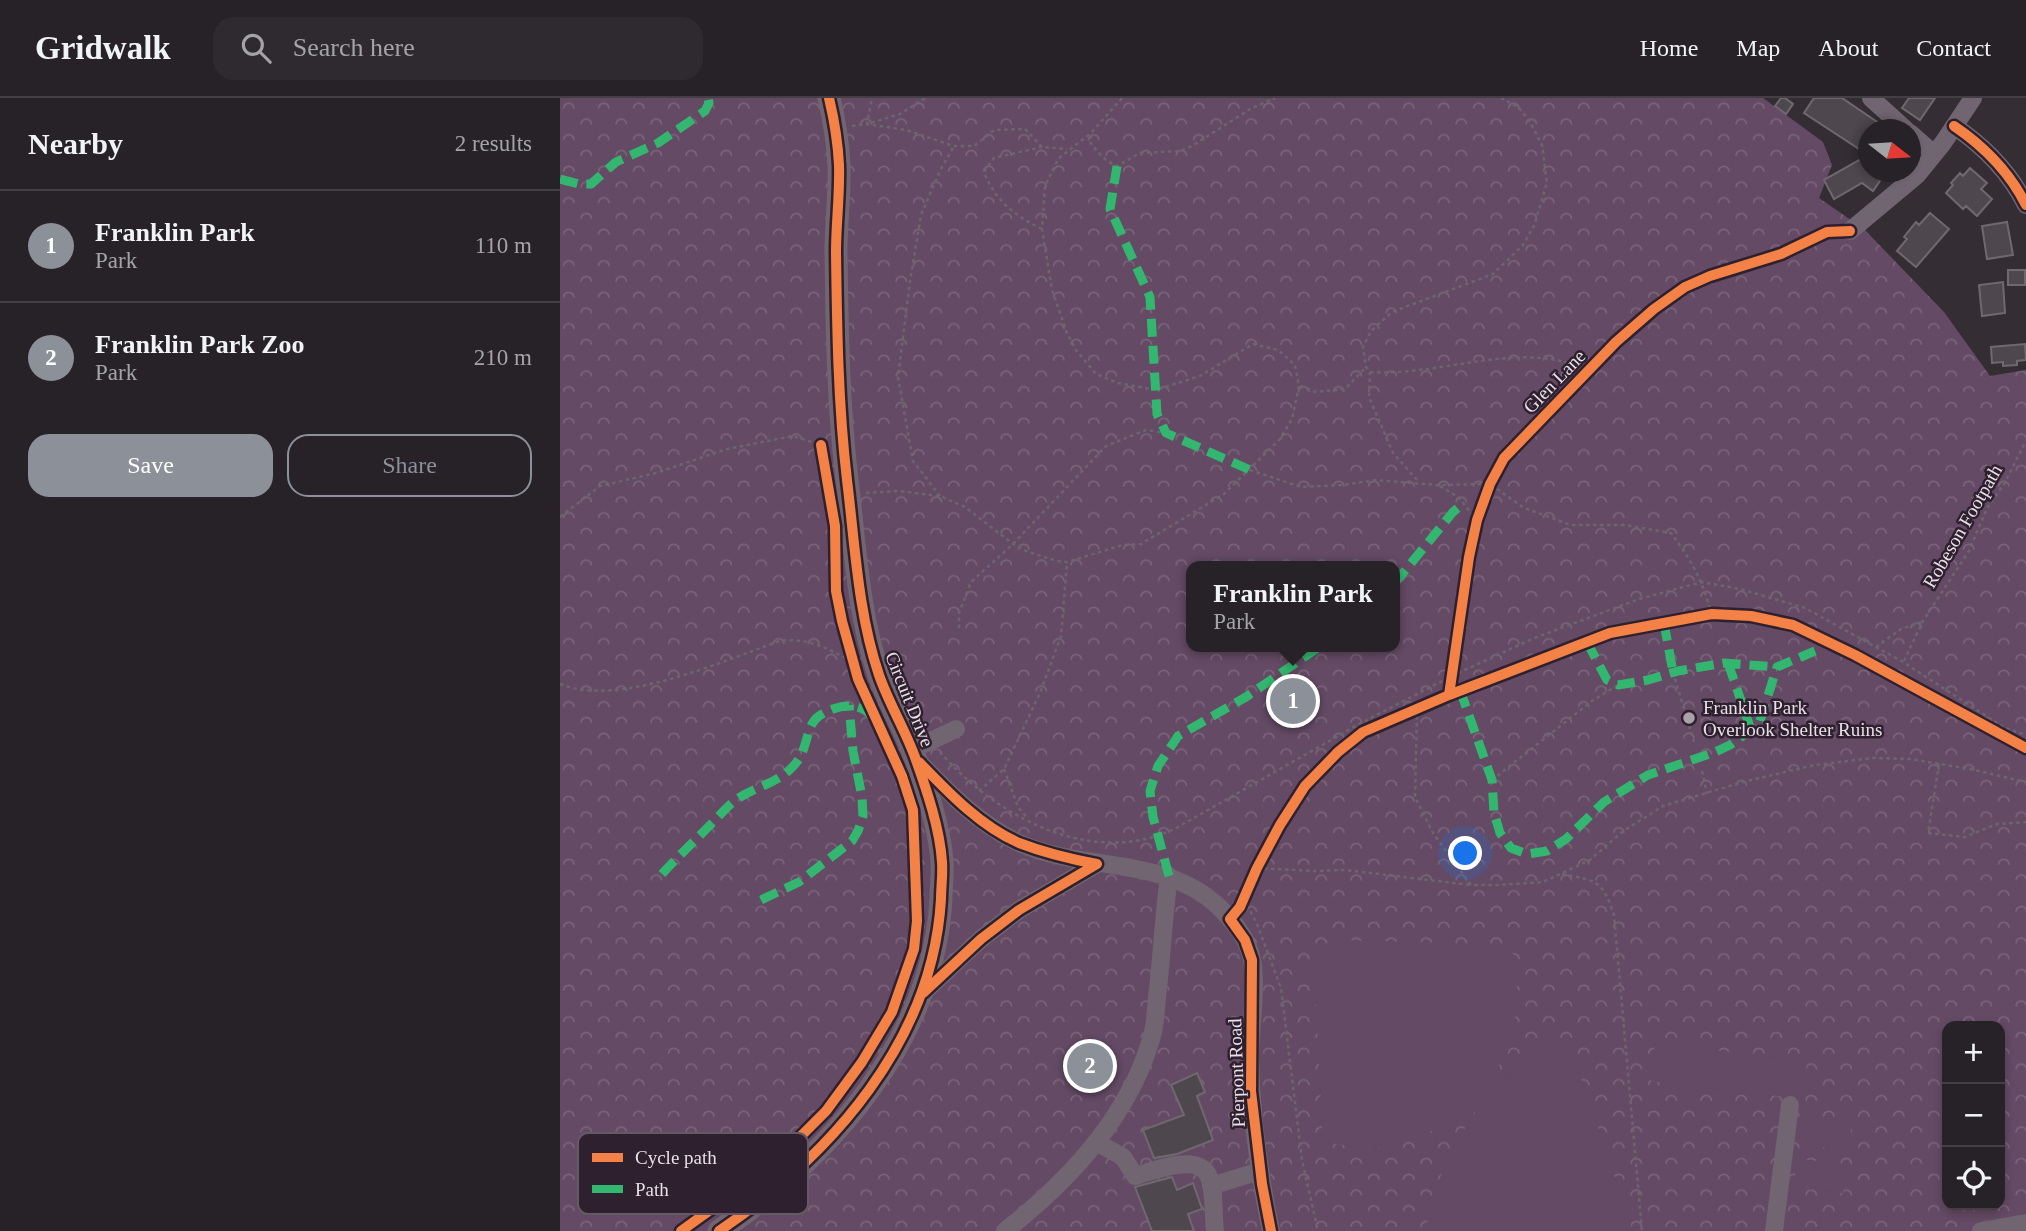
<!DOCTYPE html>
<html lang="en">
<head>
<meta charset="utf-8">
<style>
	body { margin:0; font-family:Georgia,serif; background:#2f2a2f; color:#f1f3f6 }
	.controls { position:absolute; right:21px; bottom:21px; display:grid; overflow:hidden; border-radius:14px; box-shadow:0 4px 10px #0003 }
	.controls button { width:63px; height:63px; display:grid; place-items:center; padding:0; border:0; border-bottom:2px solid #433f44; background:#272227; color:#f1f3f6; font:35px sans-serif }
	.compass { position:absolute; left:1298px; top:21px; width:63px; height:63px; border-radius:50%; background:#272227; box-shadow:0 4px 10px #0003; rotate:107deg }
	.you { position:absolute; left:906px; top:756px; width:24px; height:24px; margin:-18px; border:5px solid #fff; border-radius:50%; background:#1a73e8; box-shadow:0 0 0 10px #1a73e833 }
	.badge { display:grid; place-items:center; width:46px; height:46px; border-radius:50%; background:#8c9099; color:#fff; font-size:23px; font-weight:700 }
	.pin { position:absolute; translate:-50% -50%; border:4px solid #fff; box-shadow:0 2px 7px #0006 }
	.popup { position:absolute; left:626px; top:463px; width:214px; height:91px; box-sizing:border-box; display:grid; place-content:center; border-radius:14px; background:#272227; filter:drop-shadow(0 2px 5px #0005); font-size:23px; white-space:nowrap; color:#a4a4a7 }
	.popup b { font-size:26px; color:#f1f3f6 }
	.popup::after { content:''; position:absolute; left:50%; top:100%; margin-left:-14px; border:14px solid transparent; border-top-color:#272227 }
	.list { margin:0; padding:0; list-style:none }
	h2 { display:flex; justify-content:space-between; align-items:center; height:91px; margin:0; padding:0 28px; font-size:30px }
	h2 small { font-size:23px; font-weight:400; color:#a4a4a7 }
	.list li { display:grid; grid-template-columns:46px 1fr auto; gap:21px; align-items:center; box-sizing:border-box; height:112px; padding:0 28px; border-top:2px solid #433f44 }
	.list b { display:block; font-size:26px; white-space:nowrap }
	.list p { margin:0; font-size:23px; white-space:nowrap; color:#a4a4a7 }
	.list em { font-size:23px; font-style:normal; color:#a4a4a7 }
	.actions { display:flex; gap:14px; padding:21px 28px }
	.actions a { flex:1; padding:16px 0; border:2px solid #8c9099; border-radius:21px; text-align:center; font-size:24px; color:#8c9099 }
	.actions .main { background:#8c9099; color:#fff }
	.icon { flex:none; width:38px; height:38px; fill:none; stroke:currentColor; stroke-width:2; stroke-linecap:round; stroke-linejoin:round }
	.map { position:relative; flex:none; width:1466px; height:1133px; overflow:hidden }
	header { display:flex; align-items:center; gap:42px; box-sizing:border-box; height:98px; padding:0 35px; background:#272227; border-bottom:2px solid #433f44 }
	header strong { font-size:33px }
	nav { display:flex; gap:38px; margin-inline-start:auto; font-size:24px }
	.search { width:490px; height:63px; background:#2f2a2f; display:flex; align-items:center; gap:18px; box-sizing:border-box; padding:0 24px; border-radius:21px; color:#a4a4a7; font-size:26px }
	main { display:flex }
	aside { flex:1; background:#272227 }
	.map>svg:first-child { display:block }
	.park { fill:url(#park-crowns); fill-rule:evenodd }
	.garden { fill:#644a64 }
	.building { fill:#4e484e; stroke:#6f696f; stroke-width:2 }
	.lines { fill:none; stroke-linecap:round; stroke-linejoin:round }
	.path { stroke:#6d656d; stroke-width:2.5; stroke-dasharray:3.5 3.5; stroke-linecap:butt }
	.minor { stroke:#706570; stroke-width:18 }
	.major { stroke:#726572; stroke-width:23 }
	.quiet { stroke:#33b770; stroke-width:9; stroke-dasharray:18 9; stroke-linecap:butt }
	.cycleway-casing { stroke:#2e202e; stroke-width:15 }
	.cycleway { stroke:#f48246; stroke-width:10 }
	.poi-dot { fill:#aaa1a9; stroke:#2e202e; stroke-width:2.5 }
	.labels { text-anchor:middle; stroke-width:5; stroke-linejoin:round; paint-order:stroke }
	.street-label { font-size:19px; fill:#e9dfe8; stroke:#2e202e }
	.poi-label { font-size:19px; fill:#e9dfe8; stroke:#2e202e; text-anchor:start }
	.key { fill:#2e202e; stroke:#665966; stroke-width:2 }
	.key-label { font-size:19px; fill:#e9dfe8 }
</style>
</head>
<body>
<header>
<strong>Gridwalk</strong>
<div class="search"><svg class="icon" aria-label="search" viewBox="0 0 24 24"><circle cx="10" cy="10" r="6"/><path d="M15 15l6 6"/></svg>Search here</div>
<nav><a>Home</a><a>Map</a><a>About</a><a>Contact</a></nav>
</header>
<main>
<aside>
<h2>Nearby<small>2 results</small></h2>
<ul class="list">
<li><span class="badge">1</span><div><b>Franklin Park</b><p>Park</p></div><em>110 m</em></li>
<li><span class="badge">2</span><div><b>Franklin Park Zoo</b><p>Park</p></div><em>210 m</em></li>
</ul>
<div class="actions"><a class="main">Save</a><a>Share</a></div>
</aside>
<div class="map">
<svg width="1466" height="1133" viewBox="0 0 1466 1133">
	<defs>
		<pattern id="park-crowns" width="20" height="18" patternUnits="userSpaceOnUse" patternTransform="scale(1.75)"><rect width="20" height="18" fill="#644a64"/><path d="M2 6a3 3 0 1 1 6 0M12 15a3 3 0 1 1 6 0" fill="none" stroke="#7a647a"/></pattern>
	</defs>
	<rect width="100%" height="100%" fill="#342e34"/>
	<path class="park" d="M0,0H1203L1263,44L1272,67L1259,100L1304,131L1384,214L1430,278L1466,272V1133H0ZM632,468H834V549H632ZM1387,928H1440V1107H1387Z"/>
	<path class="garden" d="M776,842L951,847C959,881 960,915 948,948C929,1002 864,1052 806,1050C792,1049 777,1046 763,1043L754,867Z
		M1008,942L1073,1133H866C875,1070 919,991 973,956C983,950 997,946 1008,942Z
		M1095,945L1247,963L1243,1001L1091,983Z
		M1243,1017L1292,1022L1288,1052L1239,1046Z
		M1237,1061L1286,1066L1283,1095L1234,1089Z"/>
	<path class="building" d="M1221,0H1225L1233,6L1226,16L1215,8Z
		M1254,0H1282L1329,32H1308V74H1326L1313,93L1302,85L1274,101L1264,82L1308,57L1244,15Z
		M1349,0H1375L1360,22L1342,10Z
		M1410,70L1427,85L1421,91L1432,101L1417,118L1406,108L1403,111L1386,95L1393,87L1391,85L1400,75L1403,78Z
		M1370,115L1389,131L1356,169L1337,153L1347,141L1344,139L1356,124L1359,127Z
		M1447,124L1453,157L1427,161L1422,128Z
		M1448,172H1465V187H1448Z
		M1443,184L1445,215L1422,218L1419,187Z
		M1465,246L1466,262L1457,263V267L1443,268V264L1432,265L1431,249Z
		M637,975L645,994L637,998L653,1042L617,1056L594,1060L583,1032L624,1017L611,987Z
		M612,1079L617,1092L633,1085L642,1111L628,1116L634,1133H592L575,1089Z"/>
	<g class="lines">
		<path class="path" d="M365,0L340,16L307,26L346,32L394,48H414L434,32L465,31L482,49L507,51
			M292,28L307,26L312,0
			M531,37L530,44C538,55 545,63 557,68L580,55L620,53L632,48L692,10L715,0
			M482,131C454,117 436,104 424,74L434,60L482,49
			M810,274C871,278 938,251 997,262C1007,264 1018,270 1027,273
			M740,288L756,294L785,291L806,269
			M690,372L741,389L784,387L815,382L877,387L930,386L964,410L1011,427H1065L1111,435C1133,465 1141,480 1152,516
			M857,382L833,355L809,299L810,274L806,269L803,249L811,233L832,214L933,176L963,147L974,128L987,85L982,47L969,22L958,9L941,0
			M880,388L898,399L917,422
			M306,395L338,393L380,398L405,409L453,446L468,454L497,463L507,464L563,447L581,446L664,396L720,341L732,321L739,288L735,267L718,252L693,246L640,278L596,292L558,285L536,276L516,252L507,235L492,192L482,131L485,88L498,61L531,35L562,0
			M380,398L353,363L338,279L350,183L361,117L381,71L394,48
			M0,419L40,388L96,375L167,351L233,338L264,348
			M399,530V515L411,484L453,446L546,348L586,332L606,335
			M1316,549L1341,531L1362,524
			M1344,563L1363,523L1409,453L1427,410L1444,386L1466,343
			M1113,574L1134,644
			M0,586C59,610 162,563 220,543C247,539 269,551 293,564
			M857,611L855,699L873,735L911,787H940L983,784L1030,762L1062,734L1103,708L1183,684L1255,667L1313,660L1350,661L1410,671L1466,684
			M380,654C436,719 534,772 618,729L801,625L894,577L972,541L1079,501L1142,484L1180,491L1245,510L1343,564L1443,629L1466,637
			M1379,666L1368,735L1405,739L1437,726L1466,724
			M444,671L458,709L468,721
			M1142,673L1147,696
			M932,682L1032,603L1058,587
			M419,693L444,671L480,595L501,538L507,464
			M697,770L753,773L786,772L911,787
			M1002,776C1038,783 1042,782 1054,817L1082,1133
			M684,801L697,826L721,890L742,1062L758,1133"/>
		<path class="minor" d="M1311,0L1346,32
			M1394,28C1425,49 1449,73 1466,107
			M1350,35L1374,56
			M1290,133L1357,77L1383,45L1413,0
			M352,652L396,631
			M359,664C388,694 418,725 457,744C525,776 608,755 664,814C675,826 685,838 690,854C699,881 690,929 690,959C691,1017 699,1076 711,1133
			M363,895L421,841L459,812L537,766
			M536,1044L563,1059L575,1078C592,1073 637,1055 648,1077C655,1090 653,1118 655,1133
			M651,1088L700,1073
			M445,1133C510,1082 572,1016 593,934C596,920 596,905 598,891C602,853 604,816 609,778
			M1214,1133L1230,1007
			M1421,1133L1466,1125"/>
		<path class="major" d="M159,1133C272,1057 373,942 381,801C381,789 383,776 382,764C380,731 367,693 356,662C346,633 329,606 319,577C298,515 295,447 287,382C278,306 277,230 276,154C276,125 280,96 279,67C278,46 274,21 269,0"/>
		<path class="quiet" d="M557,68L550,111L590,199L597,316L606,335L690,372
			M0,81L19,86H31L56,64L98,45L145,13L149,5L148,0
			M834,486L893,414L904,405
			M1104,525L1113,574
			M1027,544L1047,582L1058,587L1088,582L1118,573L1164,565L1217,569
			M1168,565L1191,632
			M900,592L932,682L934,715L940,735L951,750L967,756L987,753L1006,741L1044,704L1088,677L1155,654L1170,647L1199,626L1217,569L1255,553
			M102,776C119,757 137,741 154,723C163,714 171,704 182,698C201,687 222,683 236,665C249,649 245,628 259,618C276,607 298,602 313,619
			M609,778L593,719L590,693L598,668L618,638L686,599L759,549
			M201,802L239,784L292,743L298,733L303,718L302,699L293,653L289,607"/>
		<g class="cycleway-casing">
			<path id="cycleway" d="M1394,28C1425,49 1449,73 1466,107
				M889,597L909,459L917,422L930,386L944,360L1056,244L1094,211L1125,189L1150,178L1221,156L1267,134L1290,133
				M359,664C388,694 420,728 459,745C485,755 510,761 537,766
				M363,895L421,841L459,812L537,766
				M121,1133L210,1069L266,1013L302,964L332,914L354,851L357,823L353,712L342,678L298,581L282,523L276,493L275,428L261,347
				M159,1133C272,1057 373,942 381,801C381,789 383,776 382,764C380,731 367,693 356,662C346,633 329,606 319,577C298,515 295,447 287,382C278,306 277,230 276,154C276,125 280,96 279,67C278,46 274,21 269,0
				M711,1133L702,1086L691,993L692,862L685,842L670,821L680,809L697,770L720,727L745,688L778,654L803,634L889,597L1050,535L1152,516L1191,518L1233,527L1295,557L1466,650"/>
		</g>
		<use href="#cycleway" class="cycleway"/>
	</g>
	<circle class="poi-dot" cx="1129" cy="620" r="7"/>
	<g class="labels">
		<g class="street-label">
			<text transform="translate(994 283) rotate(-46)" y="7">Glen Lane</text>
			<text transform="translate(1402 428) rotate(-60)" y="7">Robeson Footpath</text>
			<text transform="translate(350 601) rotate(68)" y="7">Circuit Drive</text>
			<text transform="translate(676 975) rotate(-92)" y="7">Pierpont Road</text>
		</g>
		<g class="poi-label">
			<text x="1143" y="616">Franklin Park<tspan x="1143" dy="22">Overlook Shelter Ruins</tspan></text>
		</g>
	</g>
	<rect x="18" y="1035" width="230" height="81" rx="10" class="key"/>
	<rect x="32" y="1055" width="31" height="9" fill="#f48246"/>
	<rect x="32" y="1087" width="31" height="8" fill="#33b770"/>
	<g class="key-label">
		<text x="75" y="1066">Cycle path</text>
		<text x="75" y="1098">Path</text>
	</g>
</svg>
<div class="controls">
<button>+</button>
<button>−</button>
<button><svg class="icon" aria-label="locate" viewBox="0 0 24 24"><circle cx="12" cy="12" r="6"/><path d="M12 2v4M12 18v4M2 12h4M18 12h4"/></svg></button>
</div>
<svg class="compass" viewBox="-18 -18 36 36"><path d="M0-13l5 13h-10z" fill="#e53935"/><path d="M0 13l5-13h-10z" fill="#a4a4a7"/></svg>
<div class="you"></div>
<div class="pin badge" style="left:733px;top:603px">1</div>
<div class="popup"><b>Franklin Park</b>Park</div>
<div class="pin badge" style="left:530px;top:968px">2</div>
</div>
</main>
</body>
</html>
